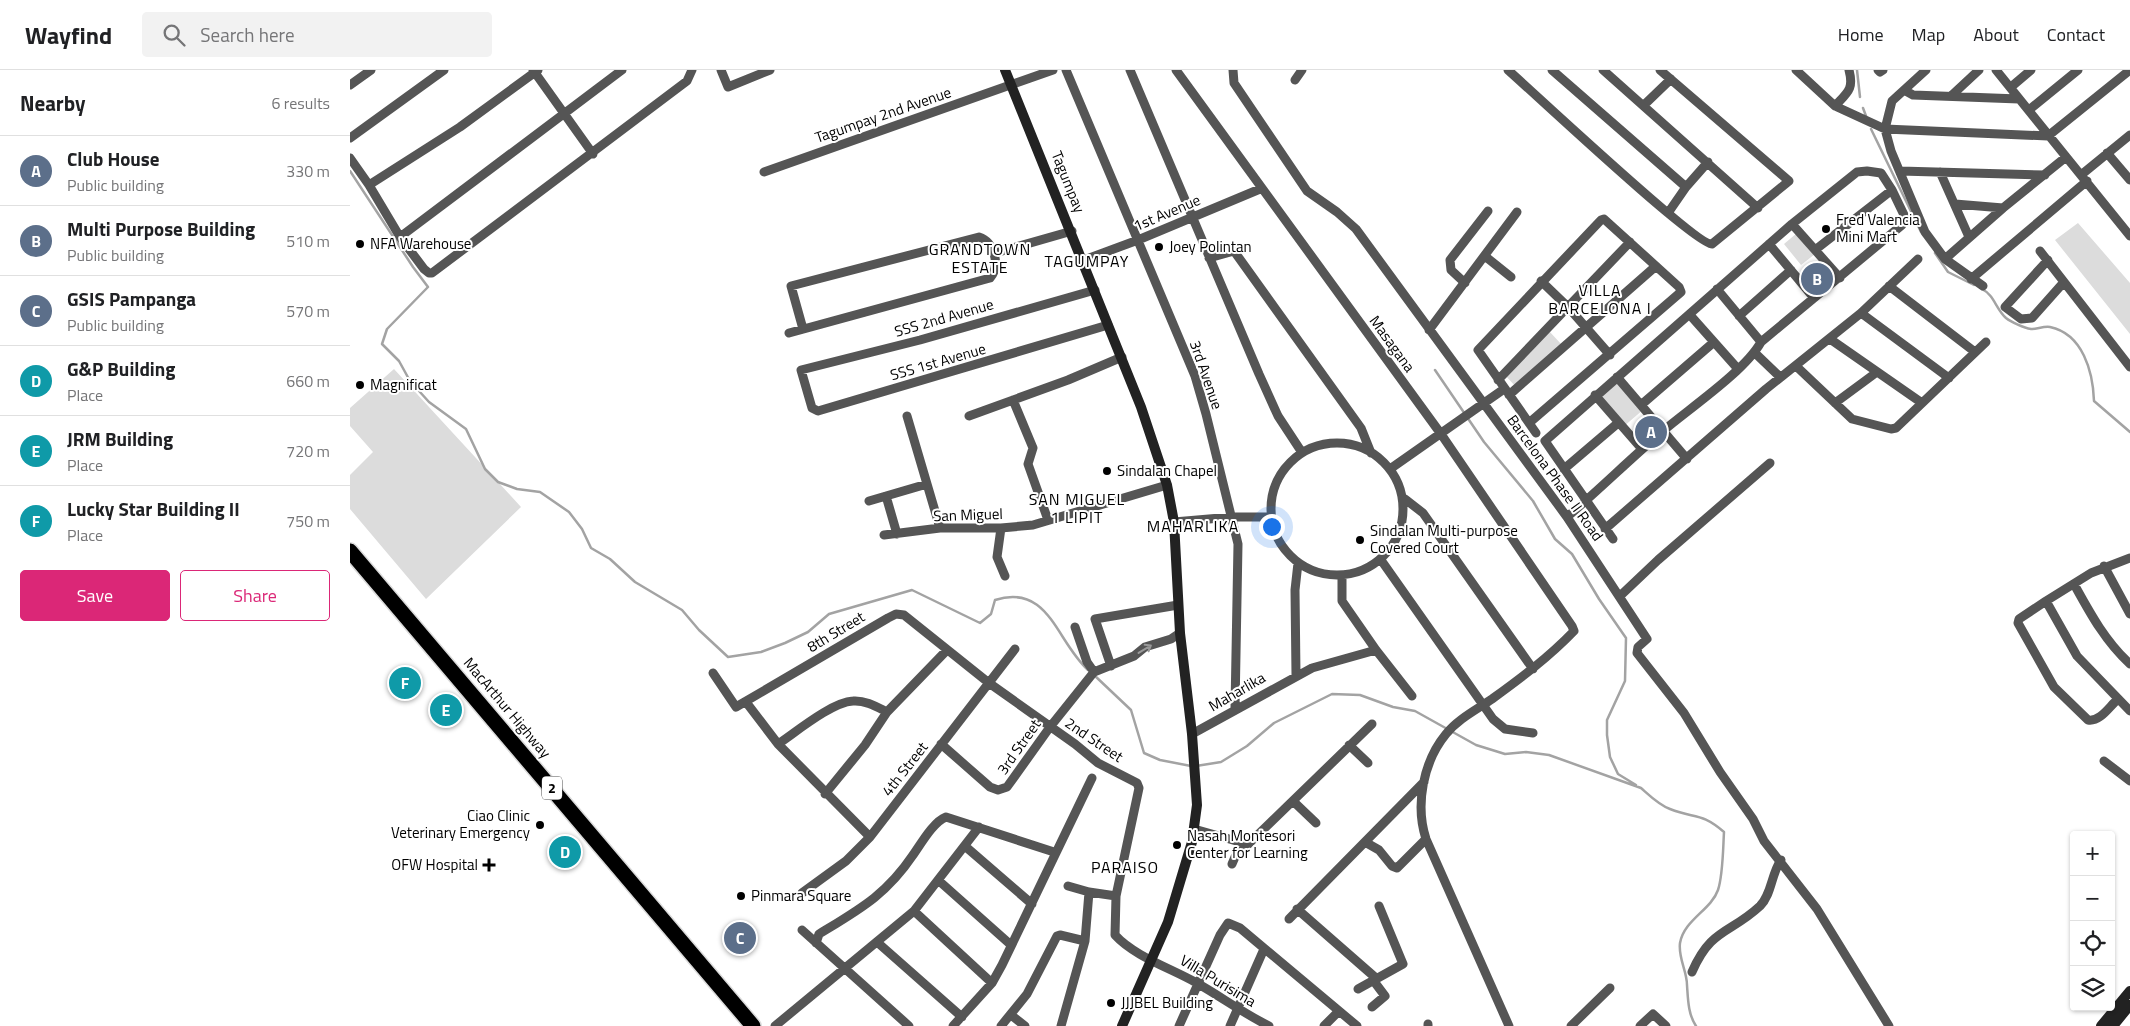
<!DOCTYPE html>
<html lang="en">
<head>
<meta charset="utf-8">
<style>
	body { margin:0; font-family:"Titillium Web",sans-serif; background:#f2f2f2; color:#202124 }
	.controls { position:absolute; right:15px; bottom:15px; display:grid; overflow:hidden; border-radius:5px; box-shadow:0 1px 4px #0004 }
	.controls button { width:45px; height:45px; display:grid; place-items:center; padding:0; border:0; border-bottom:1px solid #e0e0e0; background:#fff; color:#202124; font:25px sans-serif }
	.you { position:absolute; left:921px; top:456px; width:18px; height:18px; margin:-12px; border:4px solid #fff; border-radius:50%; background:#1a73e8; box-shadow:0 0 0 8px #1a73e833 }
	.badge { display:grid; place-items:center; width:32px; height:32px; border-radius:50%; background:#db2777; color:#fff; font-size:16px; font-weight:700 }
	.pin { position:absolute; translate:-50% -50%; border:2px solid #fff; box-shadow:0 1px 5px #0006 }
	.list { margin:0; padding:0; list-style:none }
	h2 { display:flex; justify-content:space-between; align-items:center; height:65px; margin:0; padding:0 20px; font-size:21px }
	h2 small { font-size:16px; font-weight:400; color:#757577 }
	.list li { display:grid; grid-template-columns:32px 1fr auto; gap:15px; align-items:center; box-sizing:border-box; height:70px; padding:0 20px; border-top:1px solid #e0e0e0 }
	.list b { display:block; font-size:19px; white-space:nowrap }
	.list p { margin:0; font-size:16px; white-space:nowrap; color:#757577 }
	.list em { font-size:16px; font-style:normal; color:#757577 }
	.actions { display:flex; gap:10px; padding:15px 20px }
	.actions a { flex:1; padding:11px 0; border:1px solid #db2777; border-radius:5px; text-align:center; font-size:18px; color:#db2777 }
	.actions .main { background:#db2777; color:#fff }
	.icon { flex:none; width:28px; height:28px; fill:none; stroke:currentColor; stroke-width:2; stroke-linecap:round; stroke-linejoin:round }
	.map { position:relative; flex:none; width:1780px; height:956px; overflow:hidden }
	header { display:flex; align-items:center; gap:30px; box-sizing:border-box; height:70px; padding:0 25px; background:#fff; border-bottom:1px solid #e0e0e0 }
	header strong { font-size:24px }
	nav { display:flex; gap:28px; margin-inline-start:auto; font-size:18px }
	.search { width:350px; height:45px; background:#f2f2f2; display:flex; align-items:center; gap:12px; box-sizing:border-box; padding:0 18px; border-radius:5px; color:#757577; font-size:19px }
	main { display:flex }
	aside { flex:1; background:#fff }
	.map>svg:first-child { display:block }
	.green { fill:#dcdcdc }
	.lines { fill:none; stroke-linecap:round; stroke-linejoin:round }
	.stream { stroke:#a3a3a3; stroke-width:2.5 }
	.highway-casing { stroke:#dbdbdb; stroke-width:18 }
	.street { stroke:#555; stroke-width:9 }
	.secondary { stroke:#222; stroke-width:10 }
	.highway { stroke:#000; stroke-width:15 }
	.oneway { stroke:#999 }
	.poi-dot { fill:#000; stroke:#fff; stroke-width:2 }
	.labels { text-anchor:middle; stroke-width:4; stroke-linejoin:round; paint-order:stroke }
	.shield { fill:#fff; stroke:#4c4c4c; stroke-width:1 }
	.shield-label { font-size:14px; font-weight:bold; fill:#000 }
	.street-label { font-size:15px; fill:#000; stroke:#fff }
	.poi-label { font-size:15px; fill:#000; stroke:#fff; text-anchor:start }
	.neighbourhood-label { font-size:16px; letter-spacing:1px; fill:#000; stroke:#fff }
</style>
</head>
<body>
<header>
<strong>Wayfind</strong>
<div class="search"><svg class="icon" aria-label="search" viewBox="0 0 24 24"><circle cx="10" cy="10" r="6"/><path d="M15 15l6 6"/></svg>Search here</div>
<nav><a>Home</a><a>Map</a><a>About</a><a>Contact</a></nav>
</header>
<main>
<aside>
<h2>Nearby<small>6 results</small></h2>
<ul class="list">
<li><span class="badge" style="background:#5c6f8a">A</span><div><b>Club House</b><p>Public building</p></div><em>330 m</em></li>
<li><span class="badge" style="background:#5c6f8a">B</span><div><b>Multi Purpose Building</b><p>Public building</p></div><em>510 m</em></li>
<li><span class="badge" style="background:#5c6f8a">C</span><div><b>GSIS Pampanga</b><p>Public building</p></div><em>570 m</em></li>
<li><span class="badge" style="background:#0f9aa8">D</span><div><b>G&amp;P Building</b><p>Place</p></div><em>660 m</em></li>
<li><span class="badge" style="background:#0f9aa8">E</span><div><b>JRM Building</b><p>Place</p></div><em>720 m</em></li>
<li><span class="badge" style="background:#0f9aa8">F</span><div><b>Lucky Star Building II</b><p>Place</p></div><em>750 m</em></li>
</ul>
<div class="actions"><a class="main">Save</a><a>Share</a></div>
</aside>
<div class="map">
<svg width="1780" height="956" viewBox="0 0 1780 956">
	<rect width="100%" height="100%" fill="#fff"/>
	<path class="green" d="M1728,153L1780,213V264L1705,170Z
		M1447,163L1465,184L1451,195L1434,174Z
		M1199,261L1212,275L1166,317L1154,304Z
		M44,299L171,437L76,529L0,439V405L23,382L0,356V338Z
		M1267,308L1294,339L1273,357L1246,326Z"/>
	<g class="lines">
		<path class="stream" d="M1507,0L1510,27
			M1513,38L1516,46
			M1521,59L1571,162
			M0,101L63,197L78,217L37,259L32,274L49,291L60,311L79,332L116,359L135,399L148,412L167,419L190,422L219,442L232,459L241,478L260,489L285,512L332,540L349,560L378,587L411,582L435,573L458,562L479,544L562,520L630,553L641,544L645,530C699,513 706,571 738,600
			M1585,183L1598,202L1624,215
			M1632,219C1644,225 1646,239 1656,248C1661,252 1674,258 1681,259C1687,259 1694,256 1700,257C1733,264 1743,302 1744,331L1780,362
			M1085,300L1134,372L1183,431L1205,469L1222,484L1249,529L1276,568L1275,611L1257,650V665L1260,687L1268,704L1286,715
			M744,605L781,640L794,683L810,690L841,696
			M846,696L871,692L897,676L924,653L982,624L1010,625L1043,637L1065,641L1126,675L1155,684L1176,682L1199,685L1291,718
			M1291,718C1300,726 1309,735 1320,739C1345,749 1351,742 1374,762C1373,779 1373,805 1368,820C1361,840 1334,850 1330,873C1328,888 1337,901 1337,915C1338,929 1338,944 1346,956"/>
		<g class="highway-casing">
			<path id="highway" d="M0,481L403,956"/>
		</g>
		<path class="street" d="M183,0L243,84
			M371,0L378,17L420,0
			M716,0L845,306L856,344L888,474L885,638
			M780,0L909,304L928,346L951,381
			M826,0L1091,364L1222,556L1224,561C1199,587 1171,608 1142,629C1126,640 1108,649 1096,664C1073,692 1065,735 1076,769L1159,956
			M883,0L884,13L957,121L987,142L1006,159L1217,447L1297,569L1288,577L1287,583L1334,643L1370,702L1403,749L1414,771L1467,839L1539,956
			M1158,0C1182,21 1347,176 1362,174L1439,111L1310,0
			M1202,0L1336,117
			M1253,0L1408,138
			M1446,0L1485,36L1535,59L1698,66L1780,0
			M1528,0L1530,2L1533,0
			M1576,0L1542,31L1535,59L1541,81L1575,162L1595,189L1633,216
			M1646,0L1780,166
			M945,10L952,0
			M0,15L21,0
			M1661,17L1681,0
			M1554,20L1563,25L1669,29
			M1601,26L1629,0
			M1294,35L1321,9
			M1485,36C1498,22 1504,19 1499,0
			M1679,40L1728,0
			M0,68L94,0
			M1757,83L1780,110
			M0,88L19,115L110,57L188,0
			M1550,101L1695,105
			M414,102L703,0
			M1590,102L1619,167
			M1731,105L1780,65
			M19,115L50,167L74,199L79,203H82L337,11L342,0
			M1605,134L1653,138
			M1318,143L1336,117L1358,92
			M1251,150L1254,149L1329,217L1331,222L1179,353L1128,280Z
			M1442,154L1490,208
			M50,167L272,0
			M1419,174L1464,228
			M1465,180L1542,120
			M1690,181L1780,297
			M645,183L722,161
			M1136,187L1161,207
			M859,188L884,181L1011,358L1021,383
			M1595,189L1653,138L1716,87
			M734,190L788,170L910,119
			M1698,190L1655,237L1671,249L1682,248L1714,212
			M1621,209L1737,111
			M1191,211L1218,237L1260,285
			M1115,213L1101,200L1100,190L1138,141
			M1539,216L1625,282
			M1367,219L1411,272
			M745,220L570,270L451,300L462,338L468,341L758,255
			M1511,243L1599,308
			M1340,245L1388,299
			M1389,246L1441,200
			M1079,260L1167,142
			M439,263L640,208C651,195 644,172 629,167L441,216L453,259
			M1480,269L1572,333
			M1405,283L1430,307
			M1446,296L1502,349L1541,359L1546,358L1636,272
			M1267,307L1337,389
			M1148,310L1280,172
			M1159,325L1306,196
			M1245,325L1292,379
			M663,330L683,378L678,394L698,450
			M1485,333L1527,302
			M1291,335L1364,272
			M557,346L590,458
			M619,346L718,310L772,287
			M1179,353L1186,363
			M921 439a66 66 0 1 1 132 0a66 66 0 1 1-132 0Z
			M1040,399L1154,319
			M1214,399L1268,353
			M536,426L547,464
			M1055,429L1073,443L1183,599
			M519,431L577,414
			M1217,447C1250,419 1280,389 1313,361C1340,338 1395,301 1411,272L1552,155L1555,147L1542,120L1531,103L1517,101L1507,102L1442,154L1195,371L1263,469
			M824,452L882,447H922
			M651,458L647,487L655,506
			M1255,459L1416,319L1511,243L1568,189
			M534,465L590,458H651L683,455L817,415
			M1780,488L1741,503L1696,531L1727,586L1780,641
			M1031,490L1143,649L1155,659L1183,663
			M1754,496L1780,544
			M992,506V531L1026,580L1062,626
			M1724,514C1740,543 1755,571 1780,594
			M1270,526L1308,490L1420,393
			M1696,531L1669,549L1668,553L1704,617L1738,650C1750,652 1759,637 1767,630
			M761,596L745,549L828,535
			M744,602L784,586L795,577L821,569L830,563
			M363,603L386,637L538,548L546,544L554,545L639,613L725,674L748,693L787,713L789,718L766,826L765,865C784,886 820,898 845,912C870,926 893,943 919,956
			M946,605L945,520L948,493
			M396,632L428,674L520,767
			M842,664L962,598L1026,580
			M428,674C446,662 482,632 503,631C515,630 527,637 537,642L597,580
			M591,674L640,717L648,720L657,717L700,657L744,602L737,592L725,557
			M999,675L1018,693
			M1754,691L1780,711
			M475,724L515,675L537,642
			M944,732L966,753
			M844,759L897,774
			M1015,772L1029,780L1042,796L1047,798L1076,769
			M616,777L682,834
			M882,794L885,787L1022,654
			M588,810L661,875
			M718,816L739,822L766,826
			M452,823L496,791L520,767L665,579
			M947,839L1027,909
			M564,841L642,913
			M939,849L1074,712
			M452,860L559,956
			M527,872L612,947
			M466,873L469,864C510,839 536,825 563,785C571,774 583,752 596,747L704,782
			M1342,902C1361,858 1380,864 1410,836C1422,824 1421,804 1431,790
			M1008,919L1053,894L1029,836
			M1022,937L1035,926L1023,910
			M661,945L675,956
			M1078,954V956
			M425,956L564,841L629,757
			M603,956L642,913L652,895L742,708
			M651,956L677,924L707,866L710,865L735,871
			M711,956L735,871L739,822
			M829,956L870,865L878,853L890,858L1007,956
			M880,956L914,879
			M974,956L989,941
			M1221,956L1260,918
			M1290,956L1303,944L1316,956"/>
		<path class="secondary" d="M655,0L791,337L817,415L824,452L830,563L842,664L847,735L842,772L818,852L772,956
			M1751,956L1780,921
			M1763,956L1780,935"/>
		<use href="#highway" class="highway"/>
	</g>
	<defs><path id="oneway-shaft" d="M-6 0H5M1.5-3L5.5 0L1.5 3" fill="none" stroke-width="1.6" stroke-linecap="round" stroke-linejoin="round" transform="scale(1.25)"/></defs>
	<use class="oneway" href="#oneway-shaft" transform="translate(795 579) rotate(-31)"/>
	<g class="poi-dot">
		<circle cx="1476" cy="159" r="5"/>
		<circle cx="10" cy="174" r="5"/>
		<circle cx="809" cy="177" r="5"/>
		<circle cx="10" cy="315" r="5"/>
		<circle cx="757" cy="401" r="5"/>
		<circle cx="1010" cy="470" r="5"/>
		<circle cx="190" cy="755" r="5"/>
		<circle cx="827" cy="775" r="5"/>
		<path d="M136.5 787.5h5v5h5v5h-5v5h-5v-5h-5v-5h5z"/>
		<circle cx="391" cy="826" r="5"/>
		<circle cx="761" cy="933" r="5"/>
	</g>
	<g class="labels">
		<rect class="shield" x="192" y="706.5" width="20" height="23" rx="4"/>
		<g class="shield-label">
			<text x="202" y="723">2</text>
		</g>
		<g class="street-label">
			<text transform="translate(533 45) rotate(-19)" y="5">Tagumpay 2nd Avenue</text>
			<text transform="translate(718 112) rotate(68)" y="5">Tagumpay</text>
			<text transform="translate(817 143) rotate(-23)" y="5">1st Avenue</text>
			<text transform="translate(594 248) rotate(-16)" y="5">SSS 2nd Avenue</text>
			<text transform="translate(1042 274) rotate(54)" y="5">Masagana</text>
			<text transform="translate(588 292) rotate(-16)" y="5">SSS 1st Avenue</text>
			<text transform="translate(856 305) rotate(71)" y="5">3rd Avenue</text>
			<text transform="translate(1205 408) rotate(54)" y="5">Barcelona Phase II Road</text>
			<text transform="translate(618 445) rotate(-2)" y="5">San Miguel</text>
			<text transform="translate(486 562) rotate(-31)" y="5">8th Street</text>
			<text transform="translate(887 622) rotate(-30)" y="5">Maharlika</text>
			<text transform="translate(157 638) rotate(50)" y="5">MacArthur Highway</text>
			<text transform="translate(744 670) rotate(34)" y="5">2nd Street</text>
			<text transform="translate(669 677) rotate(-55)" y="5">3rd Street</text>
			<text transform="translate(555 699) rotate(-52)" y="5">4th Street</text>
			<text transform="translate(868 911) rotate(31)" y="5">Villa Purisima</text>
		</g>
		<g class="poi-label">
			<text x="1486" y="155">Fred Valencia<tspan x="1486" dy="17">Mini Mart</tspan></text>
			<text x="20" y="179">NFA Warehouse</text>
			<text x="819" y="182">Joey Polintan</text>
			<text x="20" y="320">Magnificat</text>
			<text x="767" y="406">Sindalan Chapel</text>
			<text x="1020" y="466">Sindalan Multi-purpose<tspan x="1020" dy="17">Covered Court</tspan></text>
			<text x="180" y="751" text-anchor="end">Ciao Clinic<tspan x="180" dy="17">Veterinary Emergency</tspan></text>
			<text x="837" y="771">Nasah Montesori<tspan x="837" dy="17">Center for Learning</tspan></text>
			<text x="128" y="800" text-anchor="end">OFW Hospital</text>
			<text x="401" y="831">Pinmara Square</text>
			<text x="771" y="938">JJJBEL Building</text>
		</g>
		<g class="neighbourhood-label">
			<text x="630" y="185">GRANDTOWN<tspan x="630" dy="18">ESTATE</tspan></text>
			<text x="737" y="197">TAGUMPAY</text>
			<text x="1250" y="226">VILLA<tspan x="1250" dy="18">BARCELONA I</tspan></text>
			<text x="727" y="435">SAN MIGUEL<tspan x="727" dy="18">1 LIPIT</tspan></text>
			<text x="843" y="462">MAHARLIKA</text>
			<text x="775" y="803">PARAISO</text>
		</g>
	</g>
</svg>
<div class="controls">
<button>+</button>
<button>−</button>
<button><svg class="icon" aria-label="locate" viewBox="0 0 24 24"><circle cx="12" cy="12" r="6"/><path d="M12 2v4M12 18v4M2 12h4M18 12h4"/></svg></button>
<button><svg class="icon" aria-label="layers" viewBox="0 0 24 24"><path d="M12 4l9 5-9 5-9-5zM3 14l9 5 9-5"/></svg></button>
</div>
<div class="you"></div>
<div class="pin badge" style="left:1301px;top:362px;background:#5c6f8a">A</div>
<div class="pin badge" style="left:1467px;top:209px;background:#5c6f8a">B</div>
<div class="pin badge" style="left:390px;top:868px;background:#5c6f8a">C</div>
<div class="pin badge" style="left:215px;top:782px;background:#0f9aa8">D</div>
<div class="pin badge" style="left:96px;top:640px;background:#0f9aa8">E</div>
<div class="pin badge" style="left:55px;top:613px;background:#0f9aa8">F</div>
</div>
</main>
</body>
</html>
